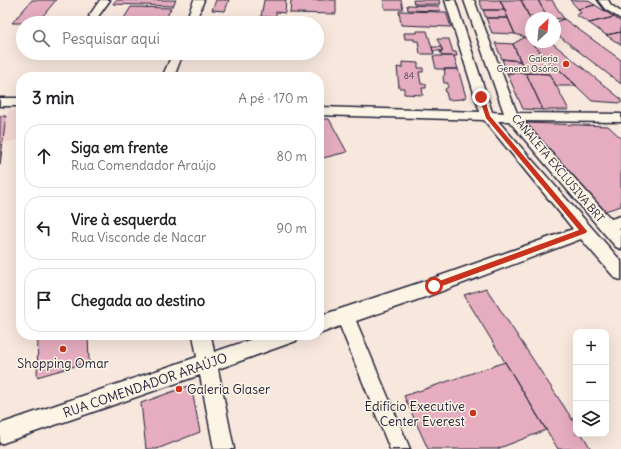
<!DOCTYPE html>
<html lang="pt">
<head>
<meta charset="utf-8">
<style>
	body { margin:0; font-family:Delius,sans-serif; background:#f2f2f2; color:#202124 }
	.controls { position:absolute; right:12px; bottom:12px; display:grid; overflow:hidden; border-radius:8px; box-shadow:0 4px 16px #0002 }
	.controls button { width:36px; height:36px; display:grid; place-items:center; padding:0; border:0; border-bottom:1px solid #e0e0e0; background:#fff; color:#202124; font:20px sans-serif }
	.compass { position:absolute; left:525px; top:12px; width:36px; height:36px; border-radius:50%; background:#fff; box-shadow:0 4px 16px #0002; rotate:26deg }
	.stop { position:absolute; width:12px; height:12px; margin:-9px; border:3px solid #c8321e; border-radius:50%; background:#fff }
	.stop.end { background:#c8321e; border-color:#fff; box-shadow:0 1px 4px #0008 }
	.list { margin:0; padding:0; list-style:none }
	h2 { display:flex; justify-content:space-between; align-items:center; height:52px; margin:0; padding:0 16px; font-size:17px }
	h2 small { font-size:13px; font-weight:400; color:#757577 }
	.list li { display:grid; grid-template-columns:26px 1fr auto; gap:12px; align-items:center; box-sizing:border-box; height:64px; margin:0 8px 8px; padding:0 8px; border:1px solid #e0e0e0; border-radius:16px }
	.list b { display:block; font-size:15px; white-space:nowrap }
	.list p { margin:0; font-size:13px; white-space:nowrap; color:#757577 }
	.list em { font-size:13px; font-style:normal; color:#757577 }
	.icon { flex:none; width:22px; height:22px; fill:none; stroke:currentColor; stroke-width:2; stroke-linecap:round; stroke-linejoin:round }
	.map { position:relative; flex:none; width:621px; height:449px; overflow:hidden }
	.search { position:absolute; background:#fff; box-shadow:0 4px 16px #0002; left:16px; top:16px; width:308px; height:44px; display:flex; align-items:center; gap:10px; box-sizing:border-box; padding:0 14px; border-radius:22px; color:#757577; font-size:15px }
	.panel { position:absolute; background:#fff; box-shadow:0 4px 16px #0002; left:16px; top:72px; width:308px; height:268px; border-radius:16px }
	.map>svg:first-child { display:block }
	.built { fill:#f2d6d4 }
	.building { fill:#e5adbf; stroke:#22223b }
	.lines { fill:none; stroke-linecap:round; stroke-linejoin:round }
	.minor-casing { stroke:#22223b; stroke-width:3 }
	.minor { fill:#fcf5e5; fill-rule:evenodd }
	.route { fill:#c8321e }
	.poi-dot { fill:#c8321e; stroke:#fcf5e5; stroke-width:1.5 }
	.labels { text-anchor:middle; stroke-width:3; stroke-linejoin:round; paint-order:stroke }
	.far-poi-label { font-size:9px; fill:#22223b; stroke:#fcf5e5; text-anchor:end }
	.number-label { font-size:9px; fill:#53455c }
	.street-label { font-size:11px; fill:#22223b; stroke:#fcf5e5 }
	.near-poi-label { font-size:13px; fill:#22223b; stroke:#fcf5e5 }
	.near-street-label { font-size:13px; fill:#22223b; stroke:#fcf5e5 }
</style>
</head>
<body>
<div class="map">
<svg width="621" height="449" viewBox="0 0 621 449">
	<rect width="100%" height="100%" fill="#f7e7dd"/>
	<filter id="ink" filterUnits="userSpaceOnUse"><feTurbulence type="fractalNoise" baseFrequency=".025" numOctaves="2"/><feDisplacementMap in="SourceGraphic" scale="8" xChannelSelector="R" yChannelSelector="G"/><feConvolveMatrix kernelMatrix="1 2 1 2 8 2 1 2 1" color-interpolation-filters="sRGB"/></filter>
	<g filter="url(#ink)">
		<path class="built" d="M9,110L21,111V139L2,143Z"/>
		<path class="building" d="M32,0H56L37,23H12Z
			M116,0H176L173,6L113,4Z
			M216,0H229L225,11L212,10Z
			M264,0H286L285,13L276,12V17H261Z
			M291,0H336V14L290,13Z
			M383,0H401L403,9H385Z
			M413,0H439L440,4H414Z
			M479,0H500L505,10H483Z
			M500,0H521L531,21V42H551L621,99V103L592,101L525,37L515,34Z
			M521,0H538L547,17L529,16Z
			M538,0H552L564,19L548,18Z
			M570,0H587L595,5L578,9Z
			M407,5L439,6L440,11L408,10Z
			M595,5L614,17L589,23L576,15L581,13L578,9Z
			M131,7L171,8L164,23H121Z
			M483,10H505L508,18H486Z
			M399,11L446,12L451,27L401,25Z
			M614,17L621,22V32L606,35L589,23Z
			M486,18H508L515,34L492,33Z
			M564,19L621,60V84L555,33V22Z
			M417,31H427L434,54H420L418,41H414V39H405L404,33H417Z
			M621,32V45L606,35Z
			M525,37L577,86H556L550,74L526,73L513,44Z
			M437,39H449L453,52H456L457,56H442L440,51H443Z
			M495,43L513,44L520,61L502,59Z
			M432,47H441L443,51H433Z
			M433,56H454L458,69H436Z
			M502,59L520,61L526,73H507Z
			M402,62L418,63V68H423V72H419L421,84H426V88H422L423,95L404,94V88H399L397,67L402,68Z
			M444,69H458L466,97L462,99L448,100L445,89L448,87V83H444L443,77L445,74Z
			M507,73H526L543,110L523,109Z
			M526,73L550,74L569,110H543Z
			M0,116H6L0,165Z
			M319,119H329L347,152L319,159Z
			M526,123L608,126L621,138V206L605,211Z
			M486,288L576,425V434H582L591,449H558L464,295Z
			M38,335H88L89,362L37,377Z
			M505,362L546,430L497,449H428L404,396Z
			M191,385L200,432L157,449H146L141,403Z"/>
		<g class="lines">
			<g class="minor-casing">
				<path id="minor" d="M100,0H110L97,18H91L89,16Z
					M194,0H204L195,23H185Z
					M445,0H455L492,112L504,113L464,0H474L517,113L621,114V122L523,121L611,219L621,216V228L619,229L621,231V249L616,247L602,231L509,121H498L621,261V280L615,278L581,239L434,294L356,321L410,449H390L340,326L319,334V316L434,278L573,229L484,120L319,115V107L480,112Z
					M598,0H608L611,5L621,12V19L605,9Z
					M173,53H183L174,77H162Z
					M0,98H21V106H0Z
					M193,335H211L214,352L264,335H299L296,341L218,369L234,449H214L200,375L0,444V424L197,357Z"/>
			</g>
			<use href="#minor" class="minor"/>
		</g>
	</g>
	<path class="route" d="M481,95L484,97L490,116L587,231L586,233L434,289L430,286L431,284L579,230L486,118L479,97Z"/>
	<g class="poi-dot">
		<circle cx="566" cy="64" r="4"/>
		<circle cx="63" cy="349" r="4"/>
		<circle cx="179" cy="389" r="4"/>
		<circle cx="473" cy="413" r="4"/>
	</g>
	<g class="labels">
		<g class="far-poi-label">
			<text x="558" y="62">Galeria<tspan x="558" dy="10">General Osório</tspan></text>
		</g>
		<g class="number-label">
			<text x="409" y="79">84</text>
		</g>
		<g class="street-label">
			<text transform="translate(558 168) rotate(50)" y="4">CANALETA EXCLUSIVA BRT</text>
		</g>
		<g class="near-poi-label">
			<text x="63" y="368">Shopping Omar</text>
			<text x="187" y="394" text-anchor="start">Galeria Glaser</text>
			<text x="465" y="411" text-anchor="end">Edifício Executive<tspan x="465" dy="15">Center Everest</tspan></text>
		</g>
		<g class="near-street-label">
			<text transform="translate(145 385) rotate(-19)" y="5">RUA COMENDADOR ARAÚJO</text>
		</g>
	</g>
</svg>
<div class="controls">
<button>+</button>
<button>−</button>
<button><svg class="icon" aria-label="layers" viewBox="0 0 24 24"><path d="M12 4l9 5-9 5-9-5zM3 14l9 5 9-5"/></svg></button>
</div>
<svg class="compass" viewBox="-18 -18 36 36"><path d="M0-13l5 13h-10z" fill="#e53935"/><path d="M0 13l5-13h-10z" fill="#757577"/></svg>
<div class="stop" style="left:434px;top:286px"></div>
<div class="stop end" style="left:481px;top:97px"></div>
<div class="search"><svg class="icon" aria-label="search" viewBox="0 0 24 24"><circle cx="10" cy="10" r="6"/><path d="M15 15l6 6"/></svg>Pesquisar aqui</div>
<section class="panel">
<h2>3 min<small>A pé · 170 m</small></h2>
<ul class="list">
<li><svg class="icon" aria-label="ahead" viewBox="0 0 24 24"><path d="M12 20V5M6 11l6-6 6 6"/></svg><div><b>Siga em frente</b><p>Rua Comendador Araújo</p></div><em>80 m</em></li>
<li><svg class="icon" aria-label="left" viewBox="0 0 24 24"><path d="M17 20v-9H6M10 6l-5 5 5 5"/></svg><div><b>Vire à esquerda</b><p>Rua Visconde de Nacar</p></div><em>90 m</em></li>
<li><svg class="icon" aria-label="arrive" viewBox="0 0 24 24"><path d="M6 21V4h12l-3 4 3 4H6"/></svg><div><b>Chegada ao destino</b></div></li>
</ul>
</section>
</div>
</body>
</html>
